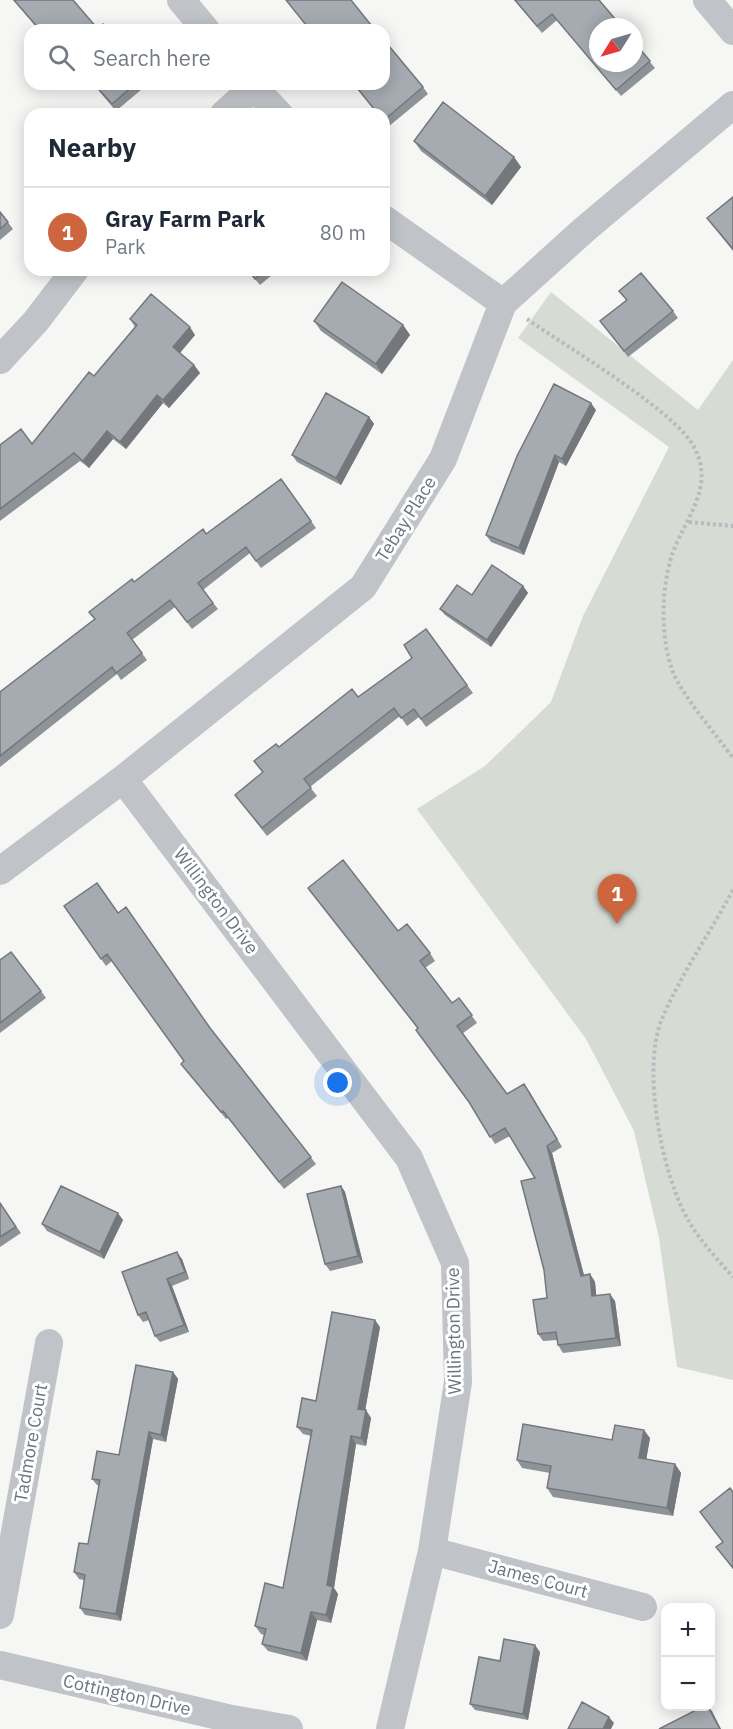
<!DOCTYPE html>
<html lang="en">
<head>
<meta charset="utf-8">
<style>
	body { margin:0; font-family:"IBM Plex Sans",sans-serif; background:#f2f2f3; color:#1f2937 }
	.controls { position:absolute; right:18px; bottom:18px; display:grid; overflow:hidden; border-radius:12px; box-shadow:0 3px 15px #0003 }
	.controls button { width:54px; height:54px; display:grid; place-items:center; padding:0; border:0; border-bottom:2px solid #e0e1e3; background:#fff; color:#1f2937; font:30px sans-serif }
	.compass { position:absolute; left:589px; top:18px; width:54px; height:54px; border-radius:50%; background:#fff; box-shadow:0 3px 15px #0003; rotate:233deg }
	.you { position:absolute; left:338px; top:1083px; width:21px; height:21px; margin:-15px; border:4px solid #fff; border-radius:50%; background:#1a73e8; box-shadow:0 0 0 9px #1a73e833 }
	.badge { display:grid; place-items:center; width:39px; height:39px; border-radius:50%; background:#cd663e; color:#fff; font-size:20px; font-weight:700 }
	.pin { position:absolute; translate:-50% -50px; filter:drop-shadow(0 2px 3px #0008) }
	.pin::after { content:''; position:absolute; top:32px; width:21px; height:18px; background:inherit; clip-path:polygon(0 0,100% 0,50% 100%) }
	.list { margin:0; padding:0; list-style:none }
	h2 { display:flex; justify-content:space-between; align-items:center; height:78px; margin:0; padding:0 24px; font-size:26px }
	h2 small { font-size:20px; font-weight:400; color:#747a83 }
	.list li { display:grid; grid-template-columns:39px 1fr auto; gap:18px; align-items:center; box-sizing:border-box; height:90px; padding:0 24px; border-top:2px solid #e0e1e3 }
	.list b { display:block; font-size:22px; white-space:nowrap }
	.list p { margin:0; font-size:20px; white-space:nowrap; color:#747a83 }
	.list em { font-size:20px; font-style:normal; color:#747a83 }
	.icon { flex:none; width:33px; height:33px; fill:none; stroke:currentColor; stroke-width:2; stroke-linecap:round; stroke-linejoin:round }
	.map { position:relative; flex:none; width:733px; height:1729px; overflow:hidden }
	.search { position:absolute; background:#fff; box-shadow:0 3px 15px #0003; left:24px; top:24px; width:366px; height:66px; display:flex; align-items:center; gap:15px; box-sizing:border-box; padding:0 21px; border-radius:18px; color:#747a83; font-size:22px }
	.panel { position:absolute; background:#fff; box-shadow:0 3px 15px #0003; left:24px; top:108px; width:366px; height:168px; border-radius:18px }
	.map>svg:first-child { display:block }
	.green { fill:#d6dbd4 }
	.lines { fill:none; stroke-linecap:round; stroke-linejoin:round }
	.path { stroke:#b8bbbd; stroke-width:4; stroke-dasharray:3 3; stroke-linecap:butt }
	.minor { stroke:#c0c3c7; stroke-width:28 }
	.wall { fill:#8e9398 }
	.shaded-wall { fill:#74787c }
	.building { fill:#a5abb1; stroke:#74787c; stroke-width:1.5 }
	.labels { text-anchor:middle; stroke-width:6; stroke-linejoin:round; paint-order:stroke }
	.street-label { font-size:18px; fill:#697581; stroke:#fff }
</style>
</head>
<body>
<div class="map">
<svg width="733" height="1729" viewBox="0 0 733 1729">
	<rect width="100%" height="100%" fill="#f6f7f4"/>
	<path class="green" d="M551,292L698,410L733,360V1380L677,1367L659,1238L634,1131L586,1039L417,809L485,766L551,702L583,616L669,447L518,338Z"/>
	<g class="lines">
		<path class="path" d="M527,319C565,346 678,412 695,449C715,488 684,520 672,555C661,590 660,638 673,672C681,694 718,737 733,758
			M689,522L733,526
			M733,890C710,933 681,974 662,1019C641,1068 662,1178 690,1223C701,1242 718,1260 733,1277"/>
		<path class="minor" d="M181,0L206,30
			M707,0L733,31
			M251,84L279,114
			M224,114L254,87
			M384,219L503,303
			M0,360L36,321L75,270
			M123,779L409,1158L455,1263L458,1382L432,1551L390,1729
			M0,871L123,779L363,587L443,459L503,303L585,229L733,105
			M432,1551L643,1607
			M0,1615L49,1343
			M0,1665L227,1718L289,1729"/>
	</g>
	<path class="wall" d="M13,0H73L97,28L108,30H39Z
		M514,0H599L655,68L621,96L557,20L542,33Z
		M93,84H148L116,111Z
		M353,84H384L423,87L428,94L388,127L384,122V114H378Z
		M414,141L514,157L521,167L492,205L421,151Z
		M733,197V251L707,218Z
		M0,212L13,229L0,240Z
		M247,270H278L260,285Z
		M619,291L673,311L678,318L628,357L600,321L626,300Z
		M130,319L195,335L180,353L194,365L200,373L169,408L163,403L126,449L113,439L89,468L80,461L0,521V445L32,444L94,376L135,327Z
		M314,321L403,325L410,335L382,374L321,331Z
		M596,410L566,466L559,462L524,555L491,542L486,535L517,456Z
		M369,417L374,424L341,485L297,462L292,455Z
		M281,479L316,528L261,568L250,553L203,590L218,609L192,629L175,607L132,640L147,660L121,680L117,674L0,767V692L94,619L134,582L206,534Z
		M523,586L528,593L491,647L445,615L440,609L472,595Z
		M426,629L473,693L426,727L419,717L407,726L400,716L310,787L317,796L267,836L235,795L263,773L254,761L279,747L358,697L412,658Z
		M308,888L398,931L430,953L435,961L425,968L452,1003L459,998L477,1023L463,1033L507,1094L529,1091L562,1147L552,1153L584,1275L590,1274L595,1282L596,1295L615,1301L621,1346L563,1353L558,1345L557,1340L543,1341L538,1334L547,1298L535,1178L510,1136L495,1144L470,1104L418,1029Z
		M64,906L118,913L210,1028L316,1164L284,1189L228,1118L226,1119L186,1070L181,1064L184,1061L112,961L106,966Z
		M0,960L41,991L46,998L0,1033Z
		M341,1186L345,1192L363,1263L330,1271L325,1264Z
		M0,1203L21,1233L0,1247Z
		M123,1220L104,1259L47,1231L42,1224Z
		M182,1259L189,1279L172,1286L189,1332L160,1342L155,1336L149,1320L143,1322L138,1315Z
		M380,1327L365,1410L371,1418L366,1446L356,1444L334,1588L338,1594L331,1623L317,1620L307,1661L268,1651L262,1644L264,1635L261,1634L255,1626L283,1588L311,1436L303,1434L297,1427L316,1401Z
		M173,1372L178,1379L166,1442L153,1439L121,1621L85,1615L80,1608L84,1580L79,1579L74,1572L88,1544L99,1486L97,1485L92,1479L119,1455Z
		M650,1438L646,1459L675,1464L681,1473L673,1516L553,1497L547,1488L550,1473L522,1468L517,1460L612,1440Z
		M540,1652L528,1720L475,1710L470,1704L500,1661Z"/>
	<path class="shaded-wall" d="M514,157L521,167L492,205L485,196Z
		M403,325L410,335L382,374L376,364Z
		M190,327L195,335L178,355L173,347Z
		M194,365L200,373L169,408L163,400Z
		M157,395L163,403L126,449L120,442Z
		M591,403L596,410L566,466L562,459Z
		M369,417L374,424L341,485L336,478Z
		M107,431L113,439L89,468L83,461Z
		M555,455L559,462L524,555L519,548Z
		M523,586L528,593L491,647L487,640Z
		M524,1084L529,1091L562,1147L557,1139Z
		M547,1146L552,1153L586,1283L581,1276Z
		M341,1186L345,1192L363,1263L358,1256Z
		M118,1213L123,1220L104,1259L100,1252Z
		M177,1252L182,1259L189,1279L185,1272Z
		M590,1274L595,1282L597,1303L592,1296Z
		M167,1279L172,1286L189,1332L184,1325Z
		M610,1294L615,1301L621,1346L616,1338Z
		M375,1320L380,1327L364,1417L358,1409Z
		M173,1372L178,1379L166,1442L161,1435Z
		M366,1410L371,1418L366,1446L361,1438Z
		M644,1430L650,1438L645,1467L639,1458Z
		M149,1432L153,1439L121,1621L116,1614Z
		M351,1436L356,1444L334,1588L338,1594L331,1623L326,1615L327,1585Z
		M675,1464L681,1473L673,1516L667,1508Z
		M311,1612L317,1620L307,1661L301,1653Z
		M535,1645L540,1652L528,1720L523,1714Z
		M708,1707L712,1711L721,1729H720Z
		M609,1717L614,1723L611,1729H603Z"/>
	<path class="building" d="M14,0H73L97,28L103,24L108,30H40Z
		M286,0H351L375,30H310Z
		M515,0H599L622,27H598V63H634V42L650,61L616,90L552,14L537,26Z
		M384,40L423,87L384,120V114H378L354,84H384Z
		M94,84H135L112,104Z
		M443,102L514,157L485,196L414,141Z
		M733,197V249L707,218Z
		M0,212L8,222L0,229Z
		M248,270H265L255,279Z
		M641,273L673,311L624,351L600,321L627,300L619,291Z
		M342,282L403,325L376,364L314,321Z
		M151,294L190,327L173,347L194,365L163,400L157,395L120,442L107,431L83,461L74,453L0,509V445L21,429L32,444L89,372L94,376L137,325L130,319Z
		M554,384L591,403L562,459L555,455L519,548L486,535L517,456Z
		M326,393L369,417L336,478L292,455Z
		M281,479L311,521L256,561L246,547L198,583L213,603L187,622L170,600L127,633L142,653L116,673L112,667L0,756V692L95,619L89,612L132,579L134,582L203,529L206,534Z
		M492,565L523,586L487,640L440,609L457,585L472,595Z
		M426,629L467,685L421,719L414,709L401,718L394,708L304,779L311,788L262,828L235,795L263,772L254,761L276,744L279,747L352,689L358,697L412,658L404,645Z
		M343,860L398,931L407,924L430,953L420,961L452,1003L459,998L472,1015L457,1026L507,1094L524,1084L557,1139L547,1146L581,1276L590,1274L592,1296L610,1294L616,1338L558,1345L556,1332L538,1334L533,1300L547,1298L544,1270L521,1181L535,1178L505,1128L490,1137L469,1102L416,1030L418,1028L308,888Z
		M97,883L118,913L126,907L210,1028L311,1157L279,1182L223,1111L221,1112L181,1064L184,1061L107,954L101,959L64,906Z
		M11,952L41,991L0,1023V960Z
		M61,1186L118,1213L100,1252L42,1224Z
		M341,1186L358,1256L325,1264L307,1194Z
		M0,1203L16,1227L0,1237Z
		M177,1252L185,1272L167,1279L184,1325L155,1336L146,1312L138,1315L122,1272Z
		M332,1312L375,1320L358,1409L366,1410L361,1438L351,1436L327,1585L333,1587L326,1615L311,1612L301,1653L262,1644L266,1629L255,1626L265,1583L283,1588L312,1430L297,1427L302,1398L316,1401Z
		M136,1365L173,1372L161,1435L149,1432L116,1614L80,1608L85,1575L74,1572L79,1543L88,1544L100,1480L92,1479L97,1451L119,1455Z
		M523,1424L612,1440L615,1425L644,1430L639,1458L675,1464L667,1508L547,1488L551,1466L517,1460Z
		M730,1488L733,1492V1568L716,1547L723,1542L700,1512Z
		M504,1639L535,1645L523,1714L470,1704L479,1657L500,1661Z
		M582,1702L609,1717L603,1729H568Z
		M702,1707H708L720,1729H659Z"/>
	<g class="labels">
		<g class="street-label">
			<text transform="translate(406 519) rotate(-58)" y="6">Tebay Place</text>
			<text transform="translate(216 901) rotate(53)" y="6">Willington Drive</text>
			<text transform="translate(454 1331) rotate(-91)" y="6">Willington Drive</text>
			<text transform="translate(31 1443) rotate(-80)" y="6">Tadmore Court</text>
			<text transform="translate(538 1579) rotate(15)" y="6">James Court</text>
			<text transform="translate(127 1695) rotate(13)" y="6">Cottington Drive</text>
		</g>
	</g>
</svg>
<div class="controls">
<button>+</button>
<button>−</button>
</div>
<svg class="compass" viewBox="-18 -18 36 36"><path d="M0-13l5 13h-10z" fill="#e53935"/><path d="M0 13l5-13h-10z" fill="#747a83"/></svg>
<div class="you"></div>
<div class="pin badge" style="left:617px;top:924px">1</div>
<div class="search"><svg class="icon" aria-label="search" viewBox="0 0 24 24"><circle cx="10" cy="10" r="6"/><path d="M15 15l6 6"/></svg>Search here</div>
<section class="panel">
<h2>Nearby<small></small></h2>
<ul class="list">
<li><span class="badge">1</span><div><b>Gray Farm Park</b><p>Park</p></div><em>80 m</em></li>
</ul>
</section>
</div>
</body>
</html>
